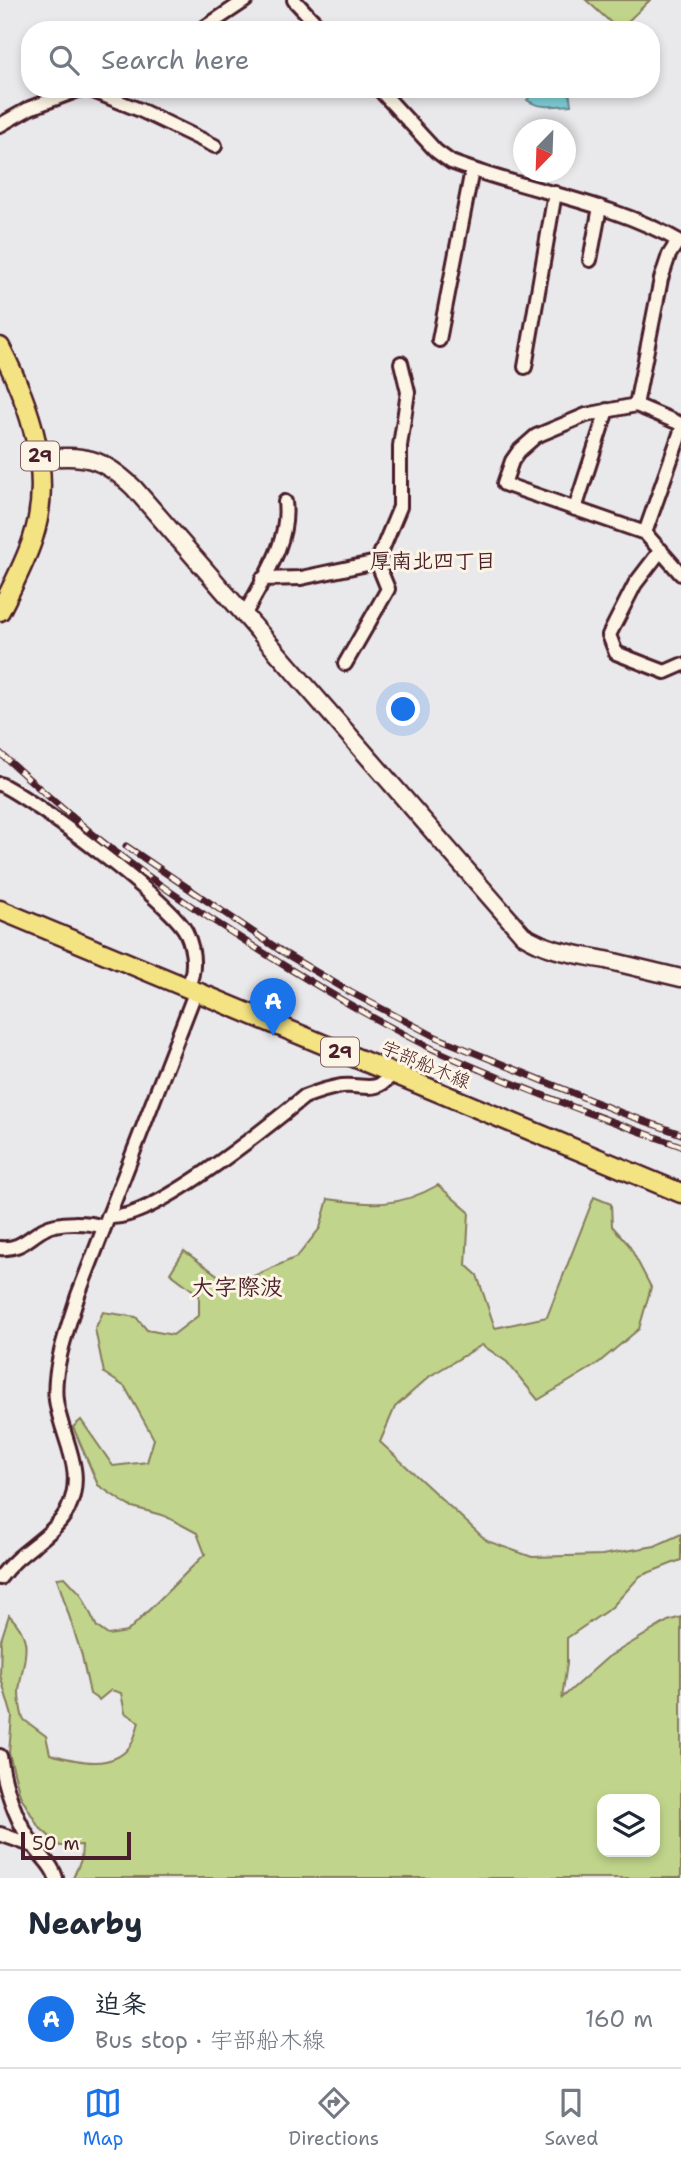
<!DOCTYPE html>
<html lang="en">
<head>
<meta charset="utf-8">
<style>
	body { margin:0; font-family:"Shantell Sans","Klee One",sans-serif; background:#f2f2f3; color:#1f2937 }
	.controls { position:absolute; right:21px; bottom:21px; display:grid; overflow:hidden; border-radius:14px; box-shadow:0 4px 10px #0003 }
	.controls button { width:63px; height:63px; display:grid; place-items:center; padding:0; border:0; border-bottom:2px solid #e0e1e3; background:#fff; color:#1f2937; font:35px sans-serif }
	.compass { position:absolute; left:513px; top:119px; width:63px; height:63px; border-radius:50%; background:#fff; box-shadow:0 4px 10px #0003; rotate:203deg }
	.scale { position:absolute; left:21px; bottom:18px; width:110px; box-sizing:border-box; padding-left:7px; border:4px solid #4a1f2b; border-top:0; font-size:19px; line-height:24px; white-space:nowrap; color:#4a1f2b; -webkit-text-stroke:5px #fcf5e5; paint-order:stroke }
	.you { position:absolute; left:404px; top:710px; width:24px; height:24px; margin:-18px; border:5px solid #fff; border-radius:50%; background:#1a73e8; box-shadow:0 0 0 10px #1a73e833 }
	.badge { display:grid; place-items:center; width:46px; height:46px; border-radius:50%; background:#1a73e8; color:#fff; font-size:23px; font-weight:700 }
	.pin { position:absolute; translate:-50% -58px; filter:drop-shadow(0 2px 4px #0008) }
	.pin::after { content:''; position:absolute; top:37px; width:24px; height:21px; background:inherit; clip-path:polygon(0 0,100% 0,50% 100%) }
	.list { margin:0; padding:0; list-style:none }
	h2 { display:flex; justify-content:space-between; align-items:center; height:91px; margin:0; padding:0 28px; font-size:30px }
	h2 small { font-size:23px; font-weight:400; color:#747a83 }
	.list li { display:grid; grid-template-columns:46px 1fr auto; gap:21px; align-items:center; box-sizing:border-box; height:98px; padding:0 28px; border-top:2px solid #e0e1e3 }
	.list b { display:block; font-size:26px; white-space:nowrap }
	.list p { margin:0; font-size:23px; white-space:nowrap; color:#747a83 }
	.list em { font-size:23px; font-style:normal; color:#747a83 }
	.icon { flex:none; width:38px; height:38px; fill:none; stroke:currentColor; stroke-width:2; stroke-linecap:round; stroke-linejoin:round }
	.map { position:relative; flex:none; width:681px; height:1878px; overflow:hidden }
	.search { position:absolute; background:#fff; box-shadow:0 4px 10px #0003; left:21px; right:21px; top:21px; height:77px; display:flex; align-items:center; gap:18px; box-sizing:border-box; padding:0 24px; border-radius:28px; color:#747a83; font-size:26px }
	.sheet { height:189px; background:#fff }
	nav { display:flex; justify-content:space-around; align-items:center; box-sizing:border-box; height:98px; border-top:2px solid #e0e1e3; background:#fff; font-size:19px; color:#747a83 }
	nav a { display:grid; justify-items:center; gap:4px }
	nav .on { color:#1a73e8 }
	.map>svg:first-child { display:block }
	.green { fill:#c0d58b; stroke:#857a5b; stroke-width:2; fill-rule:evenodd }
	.water { fill:#7fd0d9; stroke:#6a8993; stroke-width:2 }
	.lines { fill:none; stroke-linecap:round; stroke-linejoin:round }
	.street-casing { stroke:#4a1f2b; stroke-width:18 }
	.secondary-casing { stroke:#4a1f2b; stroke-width:21 }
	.primary-casing { stroke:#4a1f2b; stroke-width:23 }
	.street { stroke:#fcf5e5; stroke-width:12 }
	.secondary { stroke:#fcf5e5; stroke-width:16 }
	.primary { stroke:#f4e382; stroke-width:18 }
	.rail-casing { stroke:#4a1f2b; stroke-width:7 }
	.rail { stroke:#fcf5e5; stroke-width:4.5; stroke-dasharray:13; stroke-linecap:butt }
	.labels { text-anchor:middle; stroke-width:6; stroke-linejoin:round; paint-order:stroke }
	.shield { fill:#fcf5e5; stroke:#7f5f63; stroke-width:2 }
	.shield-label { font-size:18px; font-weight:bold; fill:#4a1f2b }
	.street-label { font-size:19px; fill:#4a1f2b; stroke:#fcf5e5 }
	.neighbourhood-label { font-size:21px; font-weight:bold; fill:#4a1f2b; stroke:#fcf5e5 }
	.quarter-label { font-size:23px; font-weight:bold; fill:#4a1f2b; stroke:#fcf5e5 }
</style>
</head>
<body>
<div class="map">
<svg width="681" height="1878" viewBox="0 0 681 1878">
	<rect width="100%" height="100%" fill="#e9e9ec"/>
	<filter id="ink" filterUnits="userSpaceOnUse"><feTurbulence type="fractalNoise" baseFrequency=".0143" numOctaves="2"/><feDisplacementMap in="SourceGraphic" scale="14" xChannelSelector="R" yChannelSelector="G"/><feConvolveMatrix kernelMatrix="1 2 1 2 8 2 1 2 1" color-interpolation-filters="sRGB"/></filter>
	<g filter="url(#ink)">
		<path class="green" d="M586,0H650L619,30Z
			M438,1185L469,1212L466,1265L477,1275L495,1328L547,1317L594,1197L611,1204L612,1226L629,1245L651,1287L639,1329L596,1365L538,1400L507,1362L482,1345L430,1376L395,1407L380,1442L487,1541L532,1557L602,1555L655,1546L681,1534V1560L640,1576L612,1607L567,1638V1663L562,1698L608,1657L668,1621L681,1617V1878H73L81,1860L82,1845L60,1846L38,1826L20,1795L9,1753L12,1716L0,1675L1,1640L9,1615C37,1643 22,1658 19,1692C19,1701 21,1711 23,1719L46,1736L50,1754C75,1761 115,1772 132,1743C135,1737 137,1729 139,1722L125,1713L121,1693L111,1690L99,1700L90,1694L82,1656L57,1578L65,1577L81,1594L97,1627L108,1635L127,1632L205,1554L197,1533L165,1516L129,1506L98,1485L73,1427L81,1420L113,1466L147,1462L154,1439L125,1387L104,1373L95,1329L103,1312L136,1317L147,1330L173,1335L199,1315V1295L170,1273L184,1251L219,1276L242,1281L297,1257L320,1228L328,1199C373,1205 398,1208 438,1185ZM655,1799V1852H602V1799Z"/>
		<path class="water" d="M536,89H569L571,105C556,106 539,109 527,100Z"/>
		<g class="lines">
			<g class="street-casing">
				<path id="street" d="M294,0L322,30
					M201,30L246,0
					M88,89L140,110L215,146
					M379,89L436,151L451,162C527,191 610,201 681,242
					M0,125L30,108L81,89
					M590,260L600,207
					M439,340L472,170
					M525,367L555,193
					M636,405L661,279L669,255L678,241
					M681,424L636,405L586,415L536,436L519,451L512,461L504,484L645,533L681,574
					M575,509L607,410
					M645,533L681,431
					M661,550L635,584L609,635L616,653L665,672L681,665
					M262,579L301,578L377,562
					M244,616C262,580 290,544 285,502
					M345,664L388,589L377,562L400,507V446L408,392L401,363
					M0,784C34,800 171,902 186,932C195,952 196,970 187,989
					M108,1216C145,1227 272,1123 304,1097C317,1092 329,1088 342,1086C365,1084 376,1095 393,1073
					M0,1248C20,1250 28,1238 44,1229C58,1221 89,1222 103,1227
					M0,1578C18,1551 53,1538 68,1509C87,1470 61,1438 56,1400C52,1369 69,1324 78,1295L195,993
					M0,1756C5,1788 15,1819 34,1846C41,1857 53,1865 56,1878
					M0,1834L34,1846"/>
			</g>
			<g class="secondary-casing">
				<path id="secondary" d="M40,458C84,455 101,456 134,488L523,935C550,952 576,954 606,960C631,966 656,972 681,978"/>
			</g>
			<g class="primary-casing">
				<path id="primary" d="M0,347C30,405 54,473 33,538C25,563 12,587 0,611
					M0,910L681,1193"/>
			</g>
			<use href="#street" class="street"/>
			<use href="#secondary" class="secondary"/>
			<use href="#primary" class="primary"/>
			<g class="rail-casing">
				<path id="rail" d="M0,753C42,791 84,829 130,863C187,905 247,943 308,980C348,1004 390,1028 433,1049C514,1086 597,1117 681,1146
					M126,846L281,951L350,992L436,1037L622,1113L681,1134"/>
			</g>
			<use href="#rail" class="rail"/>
		</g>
	</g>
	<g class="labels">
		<g class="shield">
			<rect x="21" y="441.5" width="38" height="29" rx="5"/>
			<rect x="321" y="1037.5" width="38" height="29" rx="5"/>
		</g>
		<g class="shield-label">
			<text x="40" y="462">29</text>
			<text x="340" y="1058">29</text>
		</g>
		<g class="street-label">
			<text transform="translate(426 1064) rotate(23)" y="7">宇部船木線</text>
		</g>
		<g class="neighbourhood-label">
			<text x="433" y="568">厚南北四丁目</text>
		</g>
		<g class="quarter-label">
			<text x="237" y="1295">大字際波</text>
		</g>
	</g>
</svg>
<div class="controls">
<button><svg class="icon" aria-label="layers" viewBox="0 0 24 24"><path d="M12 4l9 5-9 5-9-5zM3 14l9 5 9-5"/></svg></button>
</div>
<svg class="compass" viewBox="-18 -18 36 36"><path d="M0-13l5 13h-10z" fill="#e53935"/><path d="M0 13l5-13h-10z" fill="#747a83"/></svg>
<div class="scale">50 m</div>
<div class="you"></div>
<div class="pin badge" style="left:273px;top:1036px">A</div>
<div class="search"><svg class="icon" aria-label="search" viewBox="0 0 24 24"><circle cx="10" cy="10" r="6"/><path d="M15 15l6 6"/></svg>Search here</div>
</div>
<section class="sheet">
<h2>Nearby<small></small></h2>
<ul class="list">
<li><span class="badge">A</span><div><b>迫条</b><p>Bus stop · 宇部船木線</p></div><em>160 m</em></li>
</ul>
</section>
<nav>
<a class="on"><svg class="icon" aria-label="map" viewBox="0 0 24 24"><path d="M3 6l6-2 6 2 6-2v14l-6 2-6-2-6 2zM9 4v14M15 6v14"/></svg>Map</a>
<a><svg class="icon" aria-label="directions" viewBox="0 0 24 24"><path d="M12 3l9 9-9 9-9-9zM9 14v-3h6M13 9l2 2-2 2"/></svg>Directions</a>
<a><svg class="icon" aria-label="saved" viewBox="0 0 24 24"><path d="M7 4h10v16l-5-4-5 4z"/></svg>Saved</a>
</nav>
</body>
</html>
